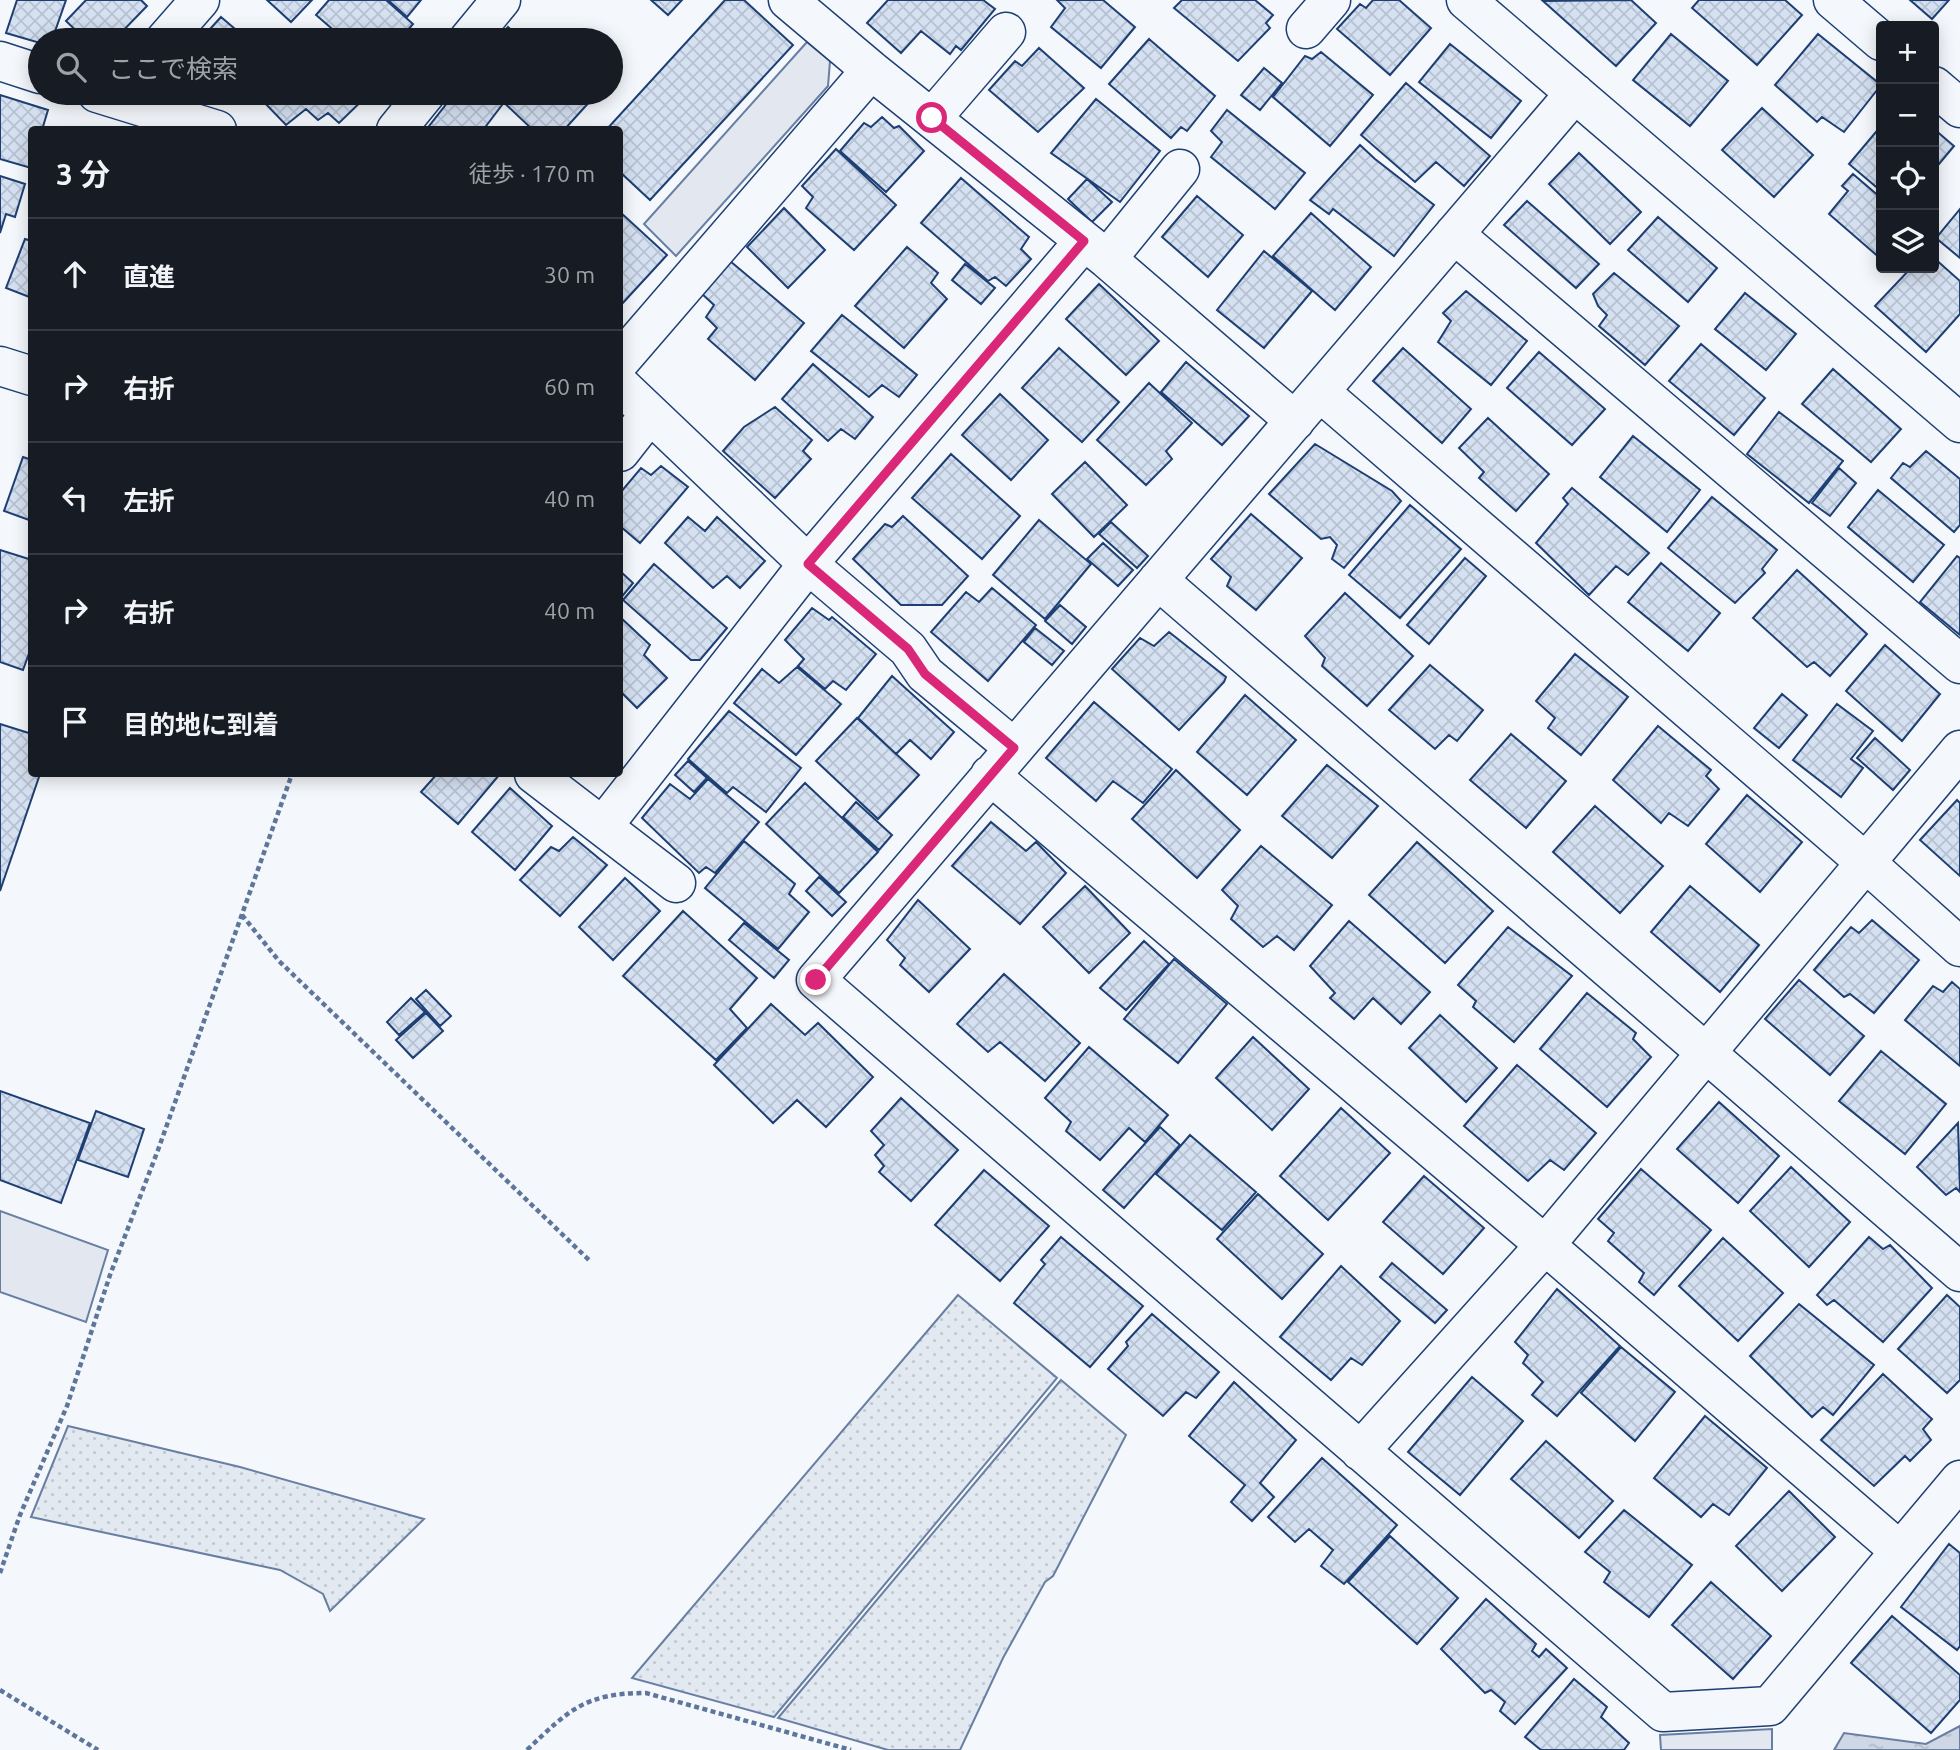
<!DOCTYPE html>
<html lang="ja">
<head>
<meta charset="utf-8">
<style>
	body { margin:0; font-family:Ubuntu,"Noto Sans JP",sans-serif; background:#20242c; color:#f1f3f6 }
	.controls { position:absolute; right:21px; top:21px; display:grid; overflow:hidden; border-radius:7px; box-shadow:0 4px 18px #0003 }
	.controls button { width:63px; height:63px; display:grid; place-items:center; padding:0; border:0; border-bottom:2px solid #363941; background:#171b24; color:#f1f3f6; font:35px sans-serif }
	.stop { position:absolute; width:21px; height:21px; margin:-16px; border:5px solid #db2777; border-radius:50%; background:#fff }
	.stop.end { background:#db2777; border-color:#fff; box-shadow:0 2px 7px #0008 }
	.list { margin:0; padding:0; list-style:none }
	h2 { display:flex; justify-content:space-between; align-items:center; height:91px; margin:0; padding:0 28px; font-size:30px }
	h2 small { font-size:23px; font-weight:400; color:#9ea1a6 }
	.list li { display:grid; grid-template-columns:46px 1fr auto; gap:21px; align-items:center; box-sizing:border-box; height:112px; padding:0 28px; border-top:2px solid #363941 }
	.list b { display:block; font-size:26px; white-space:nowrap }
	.list em { font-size:23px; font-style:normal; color:#9ea1a6 }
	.icon { flex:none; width:38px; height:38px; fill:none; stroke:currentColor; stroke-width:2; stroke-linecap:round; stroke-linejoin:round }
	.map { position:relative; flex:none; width:1960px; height:1750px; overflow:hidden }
	.search { position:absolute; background:#171b24; box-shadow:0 4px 18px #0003; left:28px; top:28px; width:595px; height:77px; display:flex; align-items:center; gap:18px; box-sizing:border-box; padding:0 24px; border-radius:38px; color:#9ea1a6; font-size:26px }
	.panel { position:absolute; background:#171b24; box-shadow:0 4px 18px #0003; left:28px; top:126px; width:595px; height:651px; border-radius:7px }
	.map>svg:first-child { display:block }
	.grass { fill:url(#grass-dots); stroke:#687fa3; stroke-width:2 }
	.parking { fill:#e3e8f0; stroke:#687fa3; stroke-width:2 }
	.water { fill:url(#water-ripples); stroke:#687fa3; stroke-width:2 }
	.building { fill:url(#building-cross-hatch); stroke:#1d3f73; stroke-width:2 }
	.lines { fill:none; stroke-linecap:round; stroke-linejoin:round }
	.minor-casing { stroke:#1d3f73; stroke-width:41 }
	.path { stroke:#5e769c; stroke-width:4.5; stroke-dasharray:5 3.5; stroke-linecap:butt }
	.minor { stroke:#f4f7fb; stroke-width:38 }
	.route { stroke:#db2777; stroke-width:9 }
</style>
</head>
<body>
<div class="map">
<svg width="1960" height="1750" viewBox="0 0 1960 1750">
	<defs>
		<pattern id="grass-dots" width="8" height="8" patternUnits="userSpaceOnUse" patternTransform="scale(1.75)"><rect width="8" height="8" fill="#e3e9f0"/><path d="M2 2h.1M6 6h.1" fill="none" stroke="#c2c9d1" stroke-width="1.8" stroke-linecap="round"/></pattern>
		<pattern id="water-ripples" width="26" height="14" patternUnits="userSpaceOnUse" patternTransform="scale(1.75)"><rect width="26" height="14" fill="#cfd7e4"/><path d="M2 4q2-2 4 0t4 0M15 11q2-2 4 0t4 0" fill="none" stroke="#b1bac7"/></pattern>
		<pattern id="building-cross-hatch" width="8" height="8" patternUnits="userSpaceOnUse" patternTransform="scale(1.75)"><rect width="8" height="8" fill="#d5e0f0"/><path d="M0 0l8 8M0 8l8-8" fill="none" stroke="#b6c1d1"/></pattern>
	</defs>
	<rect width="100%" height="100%" fill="#f4f7fb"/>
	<path class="grass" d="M958,1295L1057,1378L774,1717L632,1678Z
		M1061,1380L1126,1435L1053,1576L1045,1582L1003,1658L960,1750H888L778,1718Z
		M68,1426L240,1467L424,1519L330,1611L323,1594L280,1570L31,1517Z"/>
	<path class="parking" d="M807,42L830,61L828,86L676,256L644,224Z
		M0,1211L108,1250L86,1322L0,1292Z
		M1772,1729V1750H1661L1660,1735Z"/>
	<path class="water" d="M1960,1726V1750H1834L1844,1733L1926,1744Z"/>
	<path class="building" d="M17,0H66L52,40H40V43L6,33Z
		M86,0H141L147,6L114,40H86L66,21Z
		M267,0H312L291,22Z
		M329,0H386L413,24L399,40H345L316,15Z
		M388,0H421L407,17Z
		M651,0H682L668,15Z
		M725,0H744L793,45L650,200L620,172V130H606Z
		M888,0H983L995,9L961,50L956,46L950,54L921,31L901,53L867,23Z
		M1057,0H1103L1135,27L1101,68L1051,27L1065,8Z
		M1182,0H1255L1273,15L1266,23L1270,28L1238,61L1174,8Z
		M1373,0H1399L1431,28L1390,75L1337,29L1360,4L1366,8Z
		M1631,0L1656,23L1616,66L1543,1Z
		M1699,0H1785L1802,15L1757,65L1692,8Z
		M1910,0H1949L1932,19Z
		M221,17L248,40H200Z
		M508,27L523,40H496Z
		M1671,34L1728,81L1690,126L1633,80Z
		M1818,34L1881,85L1844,132L1822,117L1817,122L1775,85Z
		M1149,39L1215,96L1187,131L1181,127L1171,138L1109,84Z
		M1450,44L1521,101L1491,138L1419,82Z
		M1039,48L1084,88L1038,132L989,90L1015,61L1022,66Z
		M1321,52L1373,95L1330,146L1273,97L1305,56L1312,59Z
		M1264,68L1282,83L1260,110L1241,95Z
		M1406,83L1490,156L1464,186L1436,162L1415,182L1361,135Z
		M268,93H370L339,123L328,113L318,120L306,109L286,125L261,99Z
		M455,93H487L502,105L483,130H426Z
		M500,93H585L592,99L564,130H533L497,96Z
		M0,95L48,110L42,130H32L31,168L0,159Z
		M1096,99L1160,151L1120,202L1051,153Z
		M1762,108L1813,155L1774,197L1722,150Z
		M1227,110L1305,173L1275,209L1211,157L1222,142L1211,131Z
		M882,117L894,128L899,126L924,151L886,192L840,151L864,123L871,127Z
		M1881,126V191L1849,164Z
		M1934,129L1954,146L1934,170Z
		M1360,145L1375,159L1434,205L1394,256L1333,209L1329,214L1310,200Z
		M836,149L896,205L854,250L806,208L813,197L802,186Z
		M1579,153L1641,212L1610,244L1549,184Z
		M1853,174L1881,198V259L1829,214L1848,191L1842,186Z
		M0,176L25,184L15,217L6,214L0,233Z
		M961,178L1029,237L1021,249L1031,259L1006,286L995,277L988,281L921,223Z
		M1087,179L1112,202L1092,222L1068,199Z
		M1197,196L1243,235L1208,277L1162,237Z
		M1527,201L1599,264L1576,288L1504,225Z
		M784,208L825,250L788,288L747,247Z
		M1960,209V258L1936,238Z
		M620,212L667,255L621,305L620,304Z
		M1311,213L1371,267L1335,310L1273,256Z
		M1658,217L1717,268L1688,302L1628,250Z
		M25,239L32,241V298L6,288Z
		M907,247L938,273L931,283L947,299L904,348L855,306Z
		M1264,251L1312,291L1264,348L1217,310Z
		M1934,258L1960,281V314L1926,352L1875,306L1911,268H1934Z
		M730,261L804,323L755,380L708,339L717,328L706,317L714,305L701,293Z
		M965,264L995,288L981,304L952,280Z
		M1614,273L1679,326L1645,365L1599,326L1607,315L1598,306L1593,294Z
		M1099,284L1159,341L1126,375L1066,319Z
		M1466,291L1527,341L1491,385L1438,342L1451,321L1443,313Z
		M1745,293L1796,334L1766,370L1715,329Z
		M842,315L917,375L899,397L882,385L869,397L811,351Z
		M1701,344L1765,398L1734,435L1669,381Z
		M1059,348L1119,402L1082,442L1022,388Z
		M1403,348L1471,409L1442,443L1373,381Z
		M1539,352L1605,409L1572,445L1507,388Z
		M1186,362L1249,416L1222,445L1161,392Z
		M813,364L873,417L855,439L841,429L828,441L782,399Z
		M1833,369L1901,429L1871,462L1802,404Z
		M1149,383L1192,423L1166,451L1172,459L1146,485L1097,440Z
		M1000,394L1048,440L1011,480L962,435Z
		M775,407L812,440L803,451L811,459L775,498L723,451L744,427Z
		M1779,412L1843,461L1809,503L1747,454Z
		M1488,418L1549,474L1516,511L1479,478L1484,472L1459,448Z
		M1633,436L1700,490L1667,532L1600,477Z
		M1315,444L1392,491L1401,501L1344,568L1332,559L1337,545L1330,537L1321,539L1269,494Z
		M1926,451L1960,479V525L1954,532L1891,478L1903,463L1910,467Z
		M951,454L1020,516L982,559L912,498Z
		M23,457L32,460V521L4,511Z
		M1085,462L1127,505L1094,537L1052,494Z
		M661,466L688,487L640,543L620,526V493L641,468L651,475Z
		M1839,468L1856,483L1830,516L1812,503Z
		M1572,488L1649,553L1628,575L1616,566L1589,595L1536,543L1568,504L1563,498Z
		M1878,490L1944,545L1913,582L1848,527Z
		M1712,497L1777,550L1762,569L1765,573L1735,603L1668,548Z
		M1410,505L1461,549L1400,618L1349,575Z
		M1251,514L1302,558L1256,610L1227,586L1231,577L1211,559Z
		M903,516L968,576L942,605H901L853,559L885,524L892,527Z
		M688,517L705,531L717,517L765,561L740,588L727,576L713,588L665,543Z
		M1039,520L1091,564L1045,619L993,575Z
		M1111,522L1148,556L1137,568L1099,534Z
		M1103,543L1133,570L1118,586L1087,559Z
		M0,550L32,560V645L23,670L0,662Z
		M1957,556L1960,558V635L1920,602Z
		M1465,558L1486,576L1429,644L1407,625Z
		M1661,563L1720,613L1688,651L1628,602Z
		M654,564L727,628L700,660H691L623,600Z
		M1797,570L1867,634L1830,676L1814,662L1807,667L1753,618Z
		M620,571L633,583L620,599Z
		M992,588L1036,625L988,681L931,632L966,592L979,602Z
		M1345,593L1413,656L1367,706L1322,666L1325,658L1305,636Z
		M1060,605L1086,627L1072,644L1045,621Z
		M812,608L829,620L832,617L876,654L846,690L833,681L825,689L798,666L804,659L785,640Z
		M620,617L650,645L644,655L667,678L637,708L620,691Z
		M1035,628L1064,651L1052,665L1024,642Z
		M1169,632L1226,677L1224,682L1179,730L1112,669L1140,638L1154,646Z
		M1885,645L1940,694L1902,741L1846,691Z
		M1575,654L1628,697L1581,755L1548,728L1555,718L1536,701Z
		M1430,665L1483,710L1457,741L1449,735L1435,749L1389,710Z
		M797,667L841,704L796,755L734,703L762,669L779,683Z
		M892,676L954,732L931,759L910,740L896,754L858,718Z
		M1782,694L1807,715L1779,748L1754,728Z
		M1245,695L1296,740L1247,795L1197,752Z
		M1094,702L1172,769L1143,803L1113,781L1096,801L1046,758Z
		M1837,704L1873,731L1851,759L1863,768L1841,797L1793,760Z
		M729,711L801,768L766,812L733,787L727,793L688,759Z
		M857,718L919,775L878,819L816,761Z
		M0,724L32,734V774H40L0,891Z
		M1658,726L1711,770L1706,776L1719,789L1688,826L1669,813L1661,823L1613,780Z
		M1511,734L1566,781L1526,828L1470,780Z
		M1875,738L1910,770L1893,790L1857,758Z
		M688,761L707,778L694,792L675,775Z
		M1327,765L1378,806L1332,858L1282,816Z
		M1176,770L1240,830L1197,878L1132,819Z
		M437,774H500L458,824L421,792Z
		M708,779L759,822L715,873L706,867L699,873L642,818L670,784L690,799Z
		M805,783L878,852L839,893L766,824Z
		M510,788L552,826L515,870L472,832Z
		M1747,795L1802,842L1760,892L1706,844Z
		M1957,800L1960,803V876L1920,840Z
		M856,802L892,835L879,850L843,817Z
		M1595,806L1663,866L1620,913L1553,852Z
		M991,822L1026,851L1036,842L1066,873L1020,924L952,866Z
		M573,837L607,865L560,916L520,880L551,847L559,851Z
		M744,841L795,884L789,894L809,912L778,949L705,888Z
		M1417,842L1493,911L1445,963L1369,895Z
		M1261,846L1332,905L1294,950L1277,936L1263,947L1231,919L1238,906L1222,890Z
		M819,877L846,902L832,916L806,891Z
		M625,878L660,911L613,960L579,927Z
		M1085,886L1130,933L1089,973L1043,927Z
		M1690,886L1759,945L1720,992L1651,932Z
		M918,900L970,949L929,992L900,965L905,958L887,940Z
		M683,911L757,978L730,1009L747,1028L716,1060L623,976Z
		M1872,920L1919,960L1874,1013L1850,994L1844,997L1814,970L1851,927L1859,933Z
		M1349,921L1430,992L1401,1024L1373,998L1354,1019L1330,998L1335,993L1310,966Z
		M744,923L789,960L774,978L729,940Z
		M1508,927L1572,976L1514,1042L1473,1007L1476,1001L1458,985Z
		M1144,941L1169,964L1126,1010L1100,988Z
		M1174,959L1227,1004L1178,1063L1124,1019Z
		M1004,974L1080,1043L1045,1081L1000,1042L988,1052L957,1024Z
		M1799,980L1864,1036L1830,1075L1765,1019Z
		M1952,982L1960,989V1066L1905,1020L1933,986L1943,992Z
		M426,990L451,1016L440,1026L416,999Z
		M1587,993L1636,1033L1633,1039L1651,1057L1607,1107L1540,1049Z
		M411,998L425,1012L399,1035L387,1022Z
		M771,1004L805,1035L818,1023L873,1077L826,1127L797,1100L773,1123L714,1065Z
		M426,1013L443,1031L413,1058L396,1040Z
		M1440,1015L1497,1068L1466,1102L1409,1048Z
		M1253,1037L1309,1089L1272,1130L1216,1078Z
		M1089,1047L1168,1115L1145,1142L1129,1128L1100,1160L1066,1131L1071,1122L1045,1098Z
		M1881,1051L1946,1104L1905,1154L1839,1101Z
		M1517,1065L1596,1133L1564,1170L1550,1160L1528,1181L1464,1126Z
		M0,1091L90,1123L61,1203L0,1180Z
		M901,1098L958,1150L911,1201L879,1172L884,1166L875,1155L884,1145L871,1131Z
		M1719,1102L1779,1156L1738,1203L1677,1149Z
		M1341,1108L1390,1153L1328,1220L1280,1176Z
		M96,1111L144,1129L128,1177L78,1160Z
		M1958,1123L1960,1192L1956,1188L1946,1195L1917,1167Z
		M1160,1127L1180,1145L1124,1208L1103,1190Z
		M1190,1135L1256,1192L1222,1230L1156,1174Z
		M1791,1167L1850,1222L1809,1267L1750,1211Z
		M1641,1169L1711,1230L1654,1295L1639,1282L1644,1273L1608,1241L1614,1233L1598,1219Z
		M984,1170L1049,1226L1000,1281L935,1225Z
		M1424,1176L1484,1228L1443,1274L1383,1222Z
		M1258,1194L1323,1254L1282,1299L1217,1239Z
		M1061,1237L1143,1306L1090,1367L1014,1303L1045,1264L1041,1260Z
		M1869,1237L1883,1249L1890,1245L1932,1288L1883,1342L1834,1300L1827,1305L1817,1295Z
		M1723,1238L1783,1293L1738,1341L1679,1286Z
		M1392,1263L1447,1310L1435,1323L1380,1277Z
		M1341,1266L1400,1321L1362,1365L1351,1358L1331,1380L1280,1337Z
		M1557,1289L1620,1346L1557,1416L1532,1395L1543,1382L1523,1363L1528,1355L1515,1342Z
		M1947,1295L1960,1307V1380L1947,1393L1898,1349Z
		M1799,1304L1874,1365L1833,1415L1823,1407L1812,1417L1750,1356Z
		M1152,1314L1219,1372L1196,1398L1186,1392L1163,1416L1108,1369L1128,1346L1126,1342Z
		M1621,1347L1675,1392L1635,1441L1581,1393Z
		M1883,1374L1932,1419L1923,1429L1931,1440L1910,1461L1905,1456L1874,1486L1821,1440Z
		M1472,1377L1523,1421L1460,1495L1408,1452Z
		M1234,1382L1296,1440L1260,1483L1274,1497L1252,1521L1231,1502L1245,1485L1189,1436Z
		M1705,1416L1767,1468L1729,1515L1713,1504L1701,1517L1654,1478Z
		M1546,1441L1613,1501L1579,1538L1511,1479Z
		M1322,1458L1397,1525L1344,1584L1321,1566L1333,1550L1309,1529L1295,1542L1268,1517Z
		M1789,1491L1835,1537L1782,1591L1736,1546Z
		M1624,1510L1692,1565L1649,1617L1604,1582L1610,1572L1585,1552Z
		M1390,1536L1458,1598L1417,1644L1348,1582Z
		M1949,1544L1960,1553V1646L1957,1650L1901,1607Z
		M1711,1582L1771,1636L1733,1679L1672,1625Z
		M1486,1599L1536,1644L1532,1651L1539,1657L1546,1649L1567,1668L1515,1724L1500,1711L1505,1702L1491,1690L1485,1693L1441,1649Z
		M1892,1616L1960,1675V1700L1931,1733L1851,1663Z
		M1574,1679L1607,1707L1601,1717L1629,1743L1624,1750H1541L1525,1737Z"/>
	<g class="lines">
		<g class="minor-casing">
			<path id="minor" d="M788,0L871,70L1107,259L1295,421
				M1466,0L1960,423
				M1833,0L1881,41
				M1306,29L1331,0
				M165,40L200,0
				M468,40L501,0
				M0,61L40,74
				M1934,86L1960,108
				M97,93L217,130
				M1575,93L816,980L1663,1712L1770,1706L1960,1480
				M932,118L1006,32
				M396,130L426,93
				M1454,234L1960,664
				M1107,259L1180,169
				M620,361L871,70
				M0,366L32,376
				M620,385L808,564L908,649L925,674L1014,748
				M1320,392L1865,862L1960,947
				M620,452L649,415
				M1158,580L1960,1272
				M534,774L676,883
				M990,775L1545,1245L1900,1551
				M603,826L808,564L1084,241
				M1360,1451L1545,1245L1960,750"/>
		</g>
		<path class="path" d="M242,915L279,961L591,1262
			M0,1573L20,1515L67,1406L110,1275L158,1150L292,774
			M0,1690L98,1750
			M527,1750C569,1710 585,1693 646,1693L851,1750"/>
		<use href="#minor" class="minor"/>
	</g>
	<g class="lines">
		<path class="route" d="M816,980L1014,748L925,674L908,649L808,564L1084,241L932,118"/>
	</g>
</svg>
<div class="controls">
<button>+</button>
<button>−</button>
<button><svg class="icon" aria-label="locate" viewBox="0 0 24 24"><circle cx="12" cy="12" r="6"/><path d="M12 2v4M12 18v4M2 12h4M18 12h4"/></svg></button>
<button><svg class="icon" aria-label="layers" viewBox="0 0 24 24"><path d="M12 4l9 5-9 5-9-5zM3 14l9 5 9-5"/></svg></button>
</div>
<div class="stop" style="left:932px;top:118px"></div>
<div class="stop end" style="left:816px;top:980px"></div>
<div class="search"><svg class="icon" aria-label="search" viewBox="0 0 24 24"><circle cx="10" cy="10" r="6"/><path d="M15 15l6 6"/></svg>ここで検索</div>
<section class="panel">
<h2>3 分<small>徒歩 · 170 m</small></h2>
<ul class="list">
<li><svg class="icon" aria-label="ahead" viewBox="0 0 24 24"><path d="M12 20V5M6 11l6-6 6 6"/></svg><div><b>直進</b></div><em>30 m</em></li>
<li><svg class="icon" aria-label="right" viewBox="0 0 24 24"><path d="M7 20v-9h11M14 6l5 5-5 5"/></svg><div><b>右折</b></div><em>60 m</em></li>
<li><svg class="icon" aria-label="left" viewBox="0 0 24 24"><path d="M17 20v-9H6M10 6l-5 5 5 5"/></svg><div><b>左折</b></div><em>40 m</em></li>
<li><svg class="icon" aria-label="right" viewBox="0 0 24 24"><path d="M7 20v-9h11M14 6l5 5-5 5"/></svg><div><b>右折</b></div><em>40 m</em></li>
<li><svg class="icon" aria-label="arrive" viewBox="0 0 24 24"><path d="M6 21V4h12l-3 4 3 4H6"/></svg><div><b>目的地に到着</b></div></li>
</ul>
</section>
</div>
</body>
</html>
